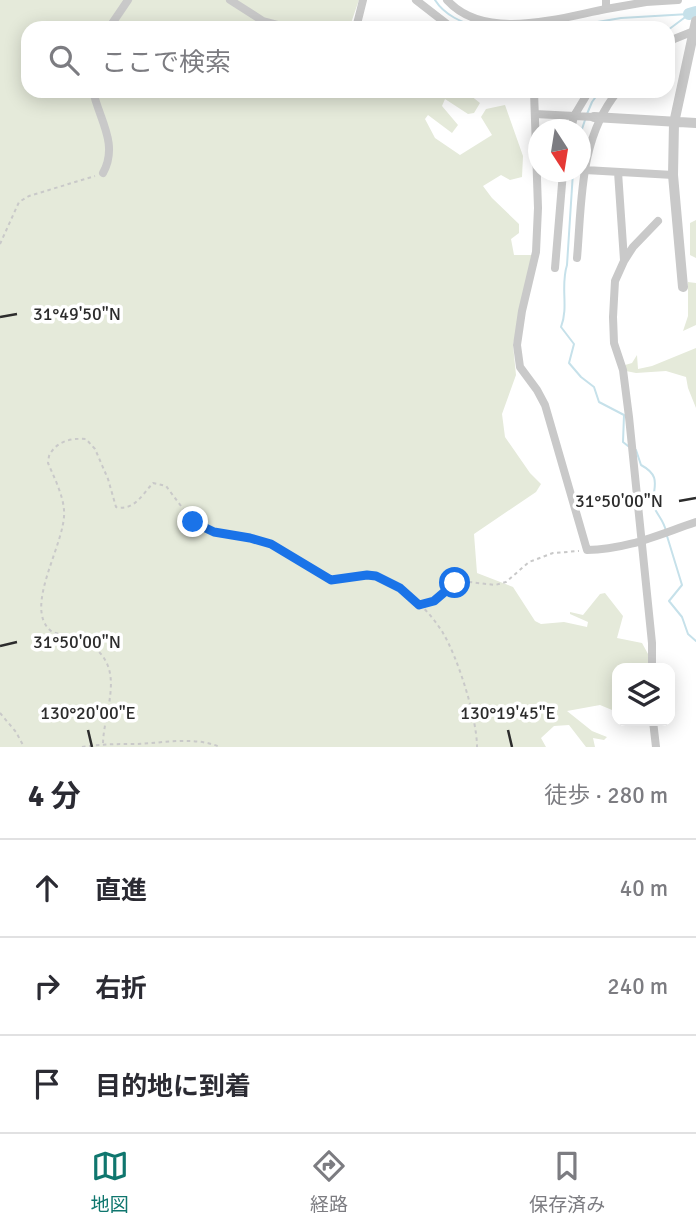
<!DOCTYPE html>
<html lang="ja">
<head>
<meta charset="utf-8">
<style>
	body { margin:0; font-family:Signika,"Noto Sans JP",sans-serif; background:#f2f2f3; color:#2b2b33 }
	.controls { position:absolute; right:21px; bottom:21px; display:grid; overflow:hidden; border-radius:14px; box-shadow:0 4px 18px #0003 }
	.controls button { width:63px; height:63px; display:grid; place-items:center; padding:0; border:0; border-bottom:2px solid #e1e1e2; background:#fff; color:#2b2b33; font:35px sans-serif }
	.compass { position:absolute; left:528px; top:119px; width:63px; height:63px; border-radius:50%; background:#fff; box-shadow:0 4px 18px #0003; rotate:168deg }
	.stop { position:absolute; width:21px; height:21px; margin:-16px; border:5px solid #1a73e8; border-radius:50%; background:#fff }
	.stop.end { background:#1a73e8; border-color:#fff; box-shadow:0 2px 7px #0008 }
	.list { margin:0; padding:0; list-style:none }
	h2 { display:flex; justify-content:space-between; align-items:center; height:91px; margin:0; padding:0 28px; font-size:30px }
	h2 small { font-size:23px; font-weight:400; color:#7c7c81 }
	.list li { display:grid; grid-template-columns:46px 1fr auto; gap:21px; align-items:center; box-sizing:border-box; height:98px; padding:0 28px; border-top:2px solid #e1e1e2 }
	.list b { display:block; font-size:26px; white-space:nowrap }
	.list em { font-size:23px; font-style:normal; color:#7c7c81 }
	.icon { flex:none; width:38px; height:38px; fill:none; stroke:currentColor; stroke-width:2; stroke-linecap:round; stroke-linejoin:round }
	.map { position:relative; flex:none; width:696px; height:747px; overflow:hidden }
	.search { position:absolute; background:#fff; box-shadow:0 4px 18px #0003; left:21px; right:21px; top:21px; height:77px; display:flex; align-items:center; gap:18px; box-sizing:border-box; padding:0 24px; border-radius:21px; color:#7c7c81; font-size:26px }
	.sheet { height:385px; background:#fff }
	nav { display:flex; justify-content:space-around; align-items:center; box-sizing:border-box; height:98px; border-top:2px solid #e1e1e2; background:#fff; font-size:19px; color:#7c7c81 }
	nav a { display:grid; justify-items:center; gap:4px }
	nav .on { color:#0f766e }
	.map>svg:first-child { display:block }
	.green { fill:#e5eada }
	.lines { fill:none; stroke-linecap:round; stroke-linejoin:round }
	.stream { stroke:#c6e1ea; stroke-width:2 }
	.river { stroke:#c6e1ea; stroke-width:12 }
	.path { stroke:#c9c9c9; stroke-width:2; stroke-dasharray:3.5 3.5; stroke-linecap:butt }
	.minor { stroke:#c9c9c9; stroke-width:8 }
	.tertiary { stroke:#c9c9c9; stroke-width:10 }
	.route { stroke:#1a73e8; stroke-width:9 }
	.ticks { fill:none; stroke:#2c2c2c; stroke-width:2.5 }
	.ticks-label { font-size:18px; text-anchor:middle; fill:#2c2c2c; stroke:#fff; stroke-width:7; stroke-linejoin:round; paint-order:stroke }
</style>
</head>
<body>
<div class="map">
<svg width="696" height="747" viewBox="0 0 696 747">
	<rect width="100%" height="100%" fill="#fff"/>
	<path class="green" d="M0,0H359L351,23L353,28H28V91H465L480,103L474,113L468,114L445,99L442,106L458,125L452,133L428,115L425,119L435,138L460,155L492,135L481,117L486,109L505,105L523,156L522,177L510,180L501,175L483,186L492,198L519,224V233L511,239L514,255H533L513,345L516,375L502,414L505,437L530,473L541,484L536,492L474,534L477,573L513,587L535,621L541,624L564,622L587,627L588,622L570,614V612L583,615L600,594L605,593L623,616L617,638L642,643L648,654V668H617V712L600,705L567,711L592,731L607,737L604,740L593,738L595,747H586L569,725L554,726L541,738L546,747H0Z
		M696,220V258L690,255V223Z
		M688,282L696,283V325L683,331L688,316Z
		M696,348V408L688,388L686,377L666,371L636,373L626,371L625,365L632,363L637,355L638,369L652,366Z"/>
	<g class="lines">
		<path class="stream" d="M435,0C445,16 462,22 479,28
			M562,28L621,18L689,14
			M668,30L688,15
			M587,114L592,102L600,91
			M580,135L585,120
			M573,172L567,265C560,287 569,306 561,327L574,344L569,363L581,377L594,387L599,402L624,415L623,442L628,446
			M636,450L641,465C667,479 647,492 656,511C660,518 664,522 666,531
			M667,536L682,585L669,601L682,617L688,634L696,641"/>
		<path class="river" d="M689,14L696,12"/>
		<path class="path" d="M0,244L19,202L29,196L95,176
			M420,604L434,601L445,590L461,581L495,585L506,582L529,562L553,553L579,551
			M0,713L16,732L24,747
			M103,743C104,710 126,670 92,646C80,638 64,637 51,631C22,607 67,542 64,510C63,495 54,477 48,463L49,456C56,441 71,438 86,439L95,449L108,479L116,507C134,511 142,495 153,483L166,486L193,522L214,532L250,538L271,544L331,580C345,582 359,572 373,576C400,581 429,610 443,633C458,658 477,718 477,747
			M82,747C101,744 118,744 137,744C164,743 194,736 220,747"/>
		<path class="minor" d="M230,0L263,21L282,26L330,28
			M416,0L452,28
			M447,0C485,42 559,18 606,9V0
			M606,9L646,2L678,0
			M109,28L128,0
			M359,28L357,24L363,0
			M668,44L674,39L694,31
			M93,91C99,119 119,144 103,173
			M534,91L538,208L536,252L522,311L517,345L520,367L537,390L545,405L587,550C626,550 660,534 696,522
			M535,114L594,117
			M571,130L574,116L589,91
			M585,170L673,175
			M618,172L624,260
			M577,258C582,201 579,138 618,91
			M555,268L563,172
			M652,668V643L629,417L623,370L614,343L613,317L615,281L624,261L633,247L658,221
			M653,721L656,747"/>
		<path class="tertiary" d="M594,117L696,123
			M683,287L673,175L674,123L696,21"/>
	</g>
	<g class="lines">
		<path class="route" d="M193,522L214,532L250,538L271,544L331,580L367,575L376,576L400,588L419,605L434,601L455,583"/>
	</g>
	<path class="ticks" d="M0,317L17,314M679,501L696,498M0,646L17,642M88,730L92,747M508,730L512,747"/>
	<g class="ticks-label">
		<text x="77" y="320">31°49'50"N</text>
		<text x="619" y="507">31°50'00"N</text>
		<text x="77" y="648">31°50'00"N</text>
		<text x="88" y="719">130°20'00"E</text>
		<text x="508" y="719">130°19'45"E</text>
	</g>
</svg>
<div class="controls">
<button><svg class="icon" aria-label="layers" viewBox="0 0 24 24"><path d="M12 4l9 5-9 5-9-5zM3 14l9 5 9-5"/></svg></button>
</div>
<svg class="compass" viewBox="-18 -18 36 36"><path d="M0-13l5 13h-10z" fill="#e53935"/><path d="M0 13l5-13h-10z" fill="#7c7c81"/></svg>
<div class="stop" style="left:455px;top:583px"></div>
<div class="stop end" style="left:193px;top:522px"></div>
<div class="search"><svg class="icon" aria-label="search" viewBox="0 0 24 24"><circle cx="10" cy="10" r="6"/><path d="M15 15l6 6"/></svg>ここで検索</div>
</div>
<section class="sheet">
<h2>4 分<small>徒歩 · 280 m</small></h2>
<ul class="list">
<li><svg class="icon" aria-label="ahead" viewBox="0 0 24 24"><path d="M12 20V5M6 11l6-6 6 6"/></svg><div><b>直進</b></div><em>40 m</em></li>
<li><svg class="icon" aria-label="right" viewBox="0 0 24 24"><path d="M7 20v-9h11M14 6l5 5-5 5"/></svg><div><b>右折</b></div><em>240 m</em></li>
<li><svg class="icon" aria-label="arrive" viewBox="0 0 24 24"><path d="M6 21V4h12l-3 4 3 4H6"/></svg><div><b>目的地に到着</b></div></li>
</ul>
</section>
<nav>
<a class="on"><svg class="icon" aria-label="map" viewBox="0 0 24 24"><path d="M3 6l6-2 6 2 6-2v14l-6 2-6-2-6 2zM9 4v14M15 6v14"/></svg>地図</a>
<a><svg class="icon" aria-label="directions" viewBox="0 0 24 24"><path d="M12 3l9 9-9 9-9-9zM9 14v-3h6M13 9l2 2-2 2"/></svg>経路</a>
<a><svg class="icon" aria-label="saved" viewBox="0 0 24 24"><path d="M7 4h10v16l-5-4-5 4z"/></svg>保存済み</a>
</nav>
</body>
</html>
